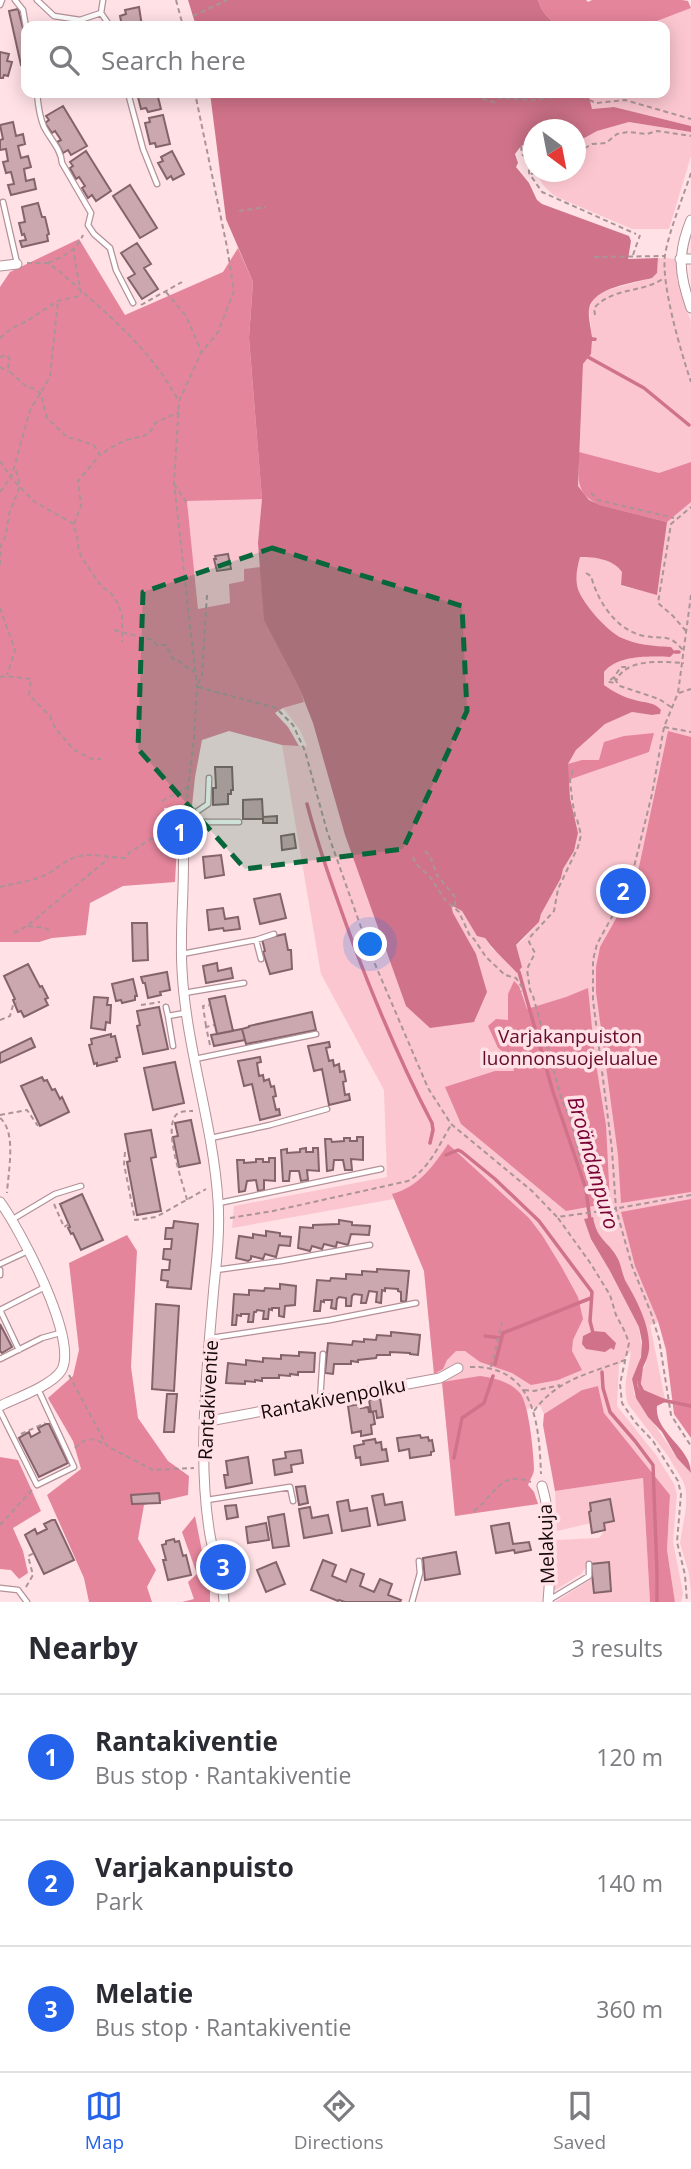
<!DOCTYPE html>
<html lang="en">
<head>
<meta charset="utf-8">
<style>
	body { margin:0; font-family:"Open Sans",sans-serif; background:#f7f7f7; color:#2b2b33 }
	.compass { position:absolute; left:523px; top:119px; width:63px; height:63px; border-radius:50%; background:#fff; box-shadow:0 4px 18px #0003; rotate:148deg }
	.you { position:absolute; left:371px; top:945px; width:24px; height:24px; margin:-18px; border:5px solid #fff; border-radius:50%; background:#1a73e8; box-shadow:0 0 0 10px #1a73e833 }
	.badge { display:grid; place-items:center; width:46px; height:46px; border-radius:50%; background:#2563eb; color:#fff; font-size:23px; font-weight:700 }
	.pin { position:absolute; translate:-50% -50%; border:4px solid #fff; box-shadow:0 2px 7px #0006 }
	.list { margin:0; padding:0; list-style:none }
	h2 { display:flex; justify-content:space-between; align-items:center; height:91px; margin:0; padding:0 28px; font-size:30px }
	h2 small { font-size:23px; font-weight:400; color:#7c7c81 }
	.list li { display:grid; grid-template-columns:46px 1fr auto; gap:21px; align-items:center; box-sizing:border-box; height:126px; padding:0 28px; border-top:2px solid #e1e1e2 }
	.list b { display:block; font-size:26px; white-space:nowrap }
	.list p { margin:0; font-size:23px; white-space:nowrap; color:#7c7c81 }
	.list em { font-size:23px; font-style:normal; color:#7c7c81 }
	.icon { flex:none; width:38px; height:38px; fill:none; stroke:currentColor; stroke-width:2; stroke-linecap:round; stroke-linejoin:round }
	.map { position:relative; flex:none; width:691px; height:1602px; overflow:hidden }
	.search { position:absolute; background:#fff; box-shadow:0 4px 18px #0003; left:21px; right:21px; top:21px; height:77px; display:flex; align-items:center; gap:18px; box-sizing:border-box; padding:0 24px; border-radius:14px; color:#7c7c81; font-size:26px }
	.sheet { height:469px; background:#fff }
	nav { display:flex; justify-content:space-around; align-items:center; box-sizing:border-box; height:98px; border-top:2px solid #e1e1e2; background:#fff; font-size:19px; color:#7c7c81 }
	nav a { display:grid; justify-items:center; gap:4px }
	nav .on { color:#2563eb }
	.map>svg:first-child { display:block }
	.green { fill:#fbc6d0 }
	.forest { fill:#e5859c }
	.water { fill:#d0738a }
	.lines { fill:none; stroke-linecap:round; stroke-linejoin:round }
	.stream { stroke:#d0738a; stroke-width:3.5 }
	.building { fill:#cba8af; stroke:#84646a; stroke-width:2 }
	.lane-casing { stroke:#b49198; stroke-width:7 }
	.street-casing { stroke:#b49198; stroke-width:11 }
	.path { stroke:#ab9498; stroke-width:2; stroke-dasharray:5 3.5; stroke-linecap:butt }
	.lane { stroke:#fff; stroke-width:4.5 }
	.street { stroke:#fff; stroke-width:9 }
	.marked { fill:#08673a; fill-opacity:0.2; stroke:#08673a; stroke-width:5; stroke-dasharray:14 9; stroke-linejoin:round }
	.labels { text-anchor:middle; stroke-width:7; stroke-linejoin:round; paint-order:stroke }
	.park-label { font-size:19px; fill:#620b2c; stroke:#ffe1e6 }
	.street-label { font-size:19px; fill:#14080b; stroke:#ffe1e6 }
	.water-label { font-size:21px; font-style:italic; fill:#7a0135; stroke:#ffe1e6 }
</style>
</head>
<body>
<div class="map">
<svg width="691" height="1602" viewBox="0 0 691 1602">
	<rect width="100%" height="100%" fill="#ffe1e6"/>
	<path class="green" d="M691,8V126L614,107L592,109L474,93H665V26H644Z
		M629,122L691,132V156L669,229H632L555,196C546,189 540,183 537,172H576V142L596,131Z
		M235,228L485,938L492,949L498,952L510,950L523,940L539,922L541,914L561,878L563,869L574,851L578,833L573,814L568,780V764L576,750L605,724L632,712L652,715L660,714L661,710C655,702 645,703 635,700C623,697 614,692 604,685V672C618,655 650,656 670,657L671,647C654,646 637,645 622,638C608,632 583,604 578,589C575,578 577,567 579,556C595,557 612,559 623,572L621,586L657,594L578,486L583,364L591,354L592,341H596L592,338L589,309L594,298L604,291L652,278L657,273L658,258L677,259V280L691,322V1326L664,1337L658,1322L650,1325L665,1399L644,1390L642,1391L637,1385L638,1374L645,1366L649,1344L639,1329L642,1349L639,1365L632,1379L634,1394L677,1458L691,1473V1591L689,1574L680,1543L686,1508V1490L683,1481L668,1456L628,1404C622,1385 629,1369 631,1351L619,1365L617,1406L656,1455L674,1484L677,1494L673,1542L683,1593L681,1602H675L667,1550L670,1495L604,1413L598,1386L582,1390L544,1414L540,1406L527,1409L534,1473L528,1485L534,1492L538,1504L455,1516L442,1382L434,1374L424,1271L394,1199L232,1228L234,1206L387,1177L384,1090L321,974L282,745L307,746L300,730L283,708L304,702L264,620L261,568L245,569V581L230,603L198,610L187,501L261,498L249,338L253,282Z
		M643,1478L650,1602H555L593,1578L594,1592L611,1591L608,1562L589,1563L581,1574L554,1591V1540L599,1538L605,1530L604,1523L614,1521L610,1499L590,1503L591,1511L589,1512L591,1523L557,1531L555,1491Z"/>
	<path class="forest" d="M538,0H586L588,2L592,0H682L688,1L691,8L644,26H559C548,19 542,12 538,0Z
		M79,239L125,315L223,272L238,248L253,282L249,338L262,499L187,501L198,609L230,603L229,584L244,581V569L261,567L304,702L283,708L275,713L288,727L299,746L282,745L229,731L202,740L195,777L192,806L164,808L165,831L177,844L175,882L123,886L90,903L86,935L52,938L39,942H0V287L10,272Z
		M579,452L659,473L691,462V502L667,522L600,505C573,493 579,476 579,452Z
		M668,731L691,737V1192L621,1203L618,1155L596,992V967L600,947L627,899L639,867Z
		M654,733L649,752L568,780V764L582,760H599L604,742L624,736Z
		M514,981L519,986L527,1009L566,997L588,988L595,1058L606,1125L610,1203L566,1211L461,1124L445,1087L495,1071H514L511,1058L498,1048L488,1026L496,1019L508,1020V994Z
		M448,1144L529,1218L542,1235L561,1266L578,1297L583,1319L573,1340L572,1351L582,1370L558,1380L531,1385L512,1373L480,1362L465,1351H456L447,1360L443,1369L434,1374L424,1271L392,1194C419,1187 434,1165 448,1144Z
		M691,1199V1438L674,1414L666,1350L658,1321L635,1266L621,1212Z
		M127,1235L137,1251L131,1367L138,1418L168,1461L189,1476L188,1495L144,1505L138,1539L156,1570L147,1587L152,1602H89L84,1578L47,1495L81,1469L73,1441L48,1398L73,1376L79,1350L69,1263Z
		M480,1376C494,1378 509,1381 520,1393C529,1404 534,1455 534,1470C533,1475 530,1479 528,1485L534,1492L538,1504L455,1516L442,1382Z
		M598,1386L604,1413L670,1495L667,1550L675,1602H650L643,1478L555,1491L543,1425L544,1414L582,1390Z
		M0,1457L18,1460L41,1511L13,1528L23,1551L28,1573L19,1579L11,1570L0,1569Z
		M195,1516L210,1591V1602H182L194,1599L188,1582L197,1574L182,1532Z"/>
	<path class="water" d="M188,0H538C542,12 548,19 559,26H196Z
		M210,93H588L592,109L614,107L691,126V132L629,122L597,131L577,142L576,130H534L533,142L521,146L515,154L518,163L516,167L529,183L537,200L542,204L629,236L631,241L628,259L658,258L657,273L652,278C634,283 593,287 589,309C588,317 591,329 592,337L597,338L596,341H592L591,354L583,364L578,486L589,500L600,505L667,522L657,595L621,585L622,572C613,559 595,557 580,557C577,567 575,579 578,589C583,604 608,632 622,638C637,645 654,646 671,647L675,652L670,657C650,656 618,655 604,672V685C614,692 623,697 635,700C645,703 655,702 661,710L660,714L652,715L632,712L605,724L576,750L568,764L570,798L578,833L574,851L563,869L561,878L541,914L539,922L516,945L522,967L517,973C506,961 494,951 485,938L477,936L462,911L451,905L453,913L476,954L487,992L474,1022L430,1028L406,1006L345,835L313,723L298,685L264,620L258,543L262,499L249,338L253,282L226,219Z
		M593,1217C597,1241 609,1241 618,1259C621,1265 622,1273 625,1280C636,1299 651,1326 649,1350C647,1363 639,1372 637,1385L641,1391L644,1390L665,1399V1402L657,1406C654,1433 691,1447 691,1473L677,1458L662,1432L648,1417L636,1398L632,1379L641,1357L642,1342L639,1327L610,1271L591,1239L584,1219Z
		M593,1331L605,1332L616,1343L614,1350L611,1348L605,1352L586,1349L582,1344L583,1336Z"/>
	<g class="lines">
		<path class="stream" d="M588,357L644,388L689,425
			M675,652H679
			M307,804C320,853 337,899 354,946C378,1009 401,1064 432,1123L433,1130L430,1143
			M519,972L553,1092L586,1189L590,1221
			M446,1155L458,1150L462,1152L495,1179L539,1221L592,1292L590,1321L593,1333
			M485,1336L501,1338
			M495,1364L503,1333L591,1298
			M641,1369L639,1384L643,1392
			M602,1372L603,1388L610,1412L635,1441L653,1465L657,1572V1602
			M662,1400L691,1406
			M454,1458L462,1418L484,1403L493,1376"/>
	</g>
	<path class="building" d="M139,7L142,26H122L120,16L126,14L125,10Z
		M18,9L26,40V64L21,65L9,11Z
		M0,52L9,54L7,61L12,62L8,76L4,75L3,78H0Z
		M137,93H157L161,109L148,112L146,108L141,109Z
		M63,106L87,146L71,155L68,150L63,153L57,142L61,140L55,131L52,133L45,123L49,120L46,116Z
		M163,115L170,144L156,147L155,143L150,144L145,123L150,122L149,118Z
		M13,122L16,136L23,134L25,144L18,146L21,158L28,156L31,167L24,169L26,181L34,179L36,189L11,195L8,185L14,184L11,172L6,173L3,162L8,161L6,149L0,150V140L3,139L0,125Z
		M86,151L111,191L96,201L92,195L88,198L82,188L85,186L79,177L76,179L70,168L73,166L70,162Z
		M172,151L184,174L173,180L171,176L167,179L158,163L163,161L161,157Z
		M130,185L157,228L140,238L113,196Z
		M38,203L42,217H45L49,234L47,235L48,241L22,247L20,241L26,240L24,234L22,235L19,223L25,222L22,207Z
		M137,243L151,264L144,268L158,289L142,299L128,278L135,274L121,253Z
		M228,554L231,569L217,571L214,559H216L215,556Z
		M215,767H232L233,790H231V794H228V804L213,805V788H216Z
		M262,799L263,817L277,816V823H263V819H243V800Z
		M294,834L296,848L282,850L281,836Z
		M221,855L224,875L205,878L203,857Z
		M280,894L286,918L260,924L254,899Z
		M223,908L225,919L238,917L240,929L224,931L223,928L209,930L207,910Z
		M132,923H147L148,960L133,961Z
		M285,934L288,950H291L292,969L270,974L263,952L265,951L262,939Z
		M217,963L218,971L231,968L233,978L206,983L203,966Z
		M28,964L40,987L42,986L48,998L45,999L48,1005L24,1017L21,1011L18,1012L13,1000L15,999L4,976Z
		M167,972L170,990L160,992L161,995L148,998L145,983H143L141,977Z
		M133,979L137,996H135V1000L122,1003L121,1000L116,1001L112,984Z
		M225,996L233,1031L217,1034L209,999Z
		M94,997L108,998L107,1005H111L110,1023L106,1022L105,1030L91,1028Z
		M159,1007L168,1049L143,1054L137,1026L140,1025L137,1011Z
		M312,1012L316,1030L246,1044L242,1029L249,1027V1026Z
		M242,1029L245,1040L214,1046L211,1035Z
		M111,1034V1037L115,1036L120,1057L116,1058L117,1061L97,1066V1063L94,1064L89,1045L92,1044L91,1039Z
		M31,1038L35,1047L0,1063V1053Z
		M329,1042L330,1047L326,1048L329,1061L333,1060L334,1066L339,1064L340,1072L344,1071L346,1081L343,1082L345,1095L349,1094L350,1100L329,1105L322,1069L314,1071L308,1046Z
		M260,1057L261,1062L257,1063L259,1076L263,1075L264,1081L269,1079L271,1087L274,1086L276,1096L273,1097L276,1110L279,1109L280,1115L260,1120L252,1084L244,1086L238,1061Z
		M175,1062L184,1103L153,1110L144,1068Z
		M42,1077L44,1081L47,1080L52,1090L55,1089L60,1099L62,1097L69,1112L40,1126L21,1086Z
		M191,1120L200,1163L179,1167L173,1137L178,1136L175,1123Z
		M151,1130L156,1157L151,1158L161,1211L137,1215L127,1162L130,1161L125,1134Z
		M357,1137H363V1160L351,1159L352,1170H345L343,1160H334L333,1170L327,1171L325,1139H331L332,1142L344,1141V1138H350V1141H357Z
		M306,1148V1152H313V1148H318L319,1171L307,1170L308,1180L301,1181L299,1171H290L289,1181H283L281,1150L287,1149V1153L300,1152V1149Z
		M269,1158H275V1181L264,1180V1190L258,1191L256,1180L247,1181L245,1191L239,1192L237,1160H244V1163L256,1162V1159H263V1162H269Z
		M82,1194L103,1240L81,1250L73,1233L71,1234L68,1228L70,1227L60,1204Z
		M339,1220L352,1222V1225L370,1226L369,1235L351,1234L348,1245L337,1242L336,1247L324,1244L322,1249L312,1246L310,1251L298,1248L300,1227L313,1228V1225L339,1224Z
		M174,1221L198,1224L191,1289L167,1287L168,1281L161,1280L162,1270H169L170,1260L163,1259L164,1249H171L172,1239H165L166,1228H173Z
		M266,1231L280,1233V1236L291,1237L290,1246L279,1245L276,1257L265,1254L263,1259L251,1256V1259L248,1261L236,1258L239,1236L253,1238V1234L266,1236Z
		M377,1269L409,1271L406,1302L401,1301V1292L398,1291V1289L385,1288V1291L382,1290L381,1303L376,1302L377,1292L369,1291L366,1303H361L362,1295L354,1294L352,1296L351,1306H346V1298L339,1297L337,1299L336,1309L331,1308L332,1300H324V1302L321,1301L320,1311H314L317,1280L330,1281L331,1278L346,1279V1274L362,1275V1271L377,1272Z
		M280,1284L296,1286L295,1305L285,1306L284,1317L279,1316V1308H272V1310L269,1309L268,1319H263L264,1311L257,1310L256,1312H254L253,1322H248L249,1314H241V1316L237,1315L236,1325H232L234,1294L249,1295V1290L264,1291L265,1288L280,1289Z
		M156,1304L179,1306L174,1391L152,1389Z
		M0,1324L12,1347L2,1353L0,1351Z
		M391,1332L420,1335L418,1355L410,1354V1353L390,1352V1355H377L376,1358L358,1360V1362L351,1361V1364H334L333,1374L325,1373L328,1343L352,1345L353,1341L364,1342V1339L376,1340L377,1335L391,1336Z
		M299,1352L315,1353L314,1372H298V1375L290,1374V1376L279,1375V1378H262V1381L255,1380V1382L245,1381V1384L226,1383L228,1363L246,1365V1360L263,1362V1358L281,1359V1355L299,1356Z
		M167,1394H177L174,1432H164Z
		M380,1398L383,1417L377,1418L376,1411L371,1412L369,1400Z
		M361,1404V1408L368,1407L369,1412H373L375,1424L371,1425L372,1434L361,1436V1431L352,1433L348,1406Z
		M46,1424H49L68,1463L39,1477L19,1438L29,1432L31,1437L40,1432L38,1428Z
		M420,1435L421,1438L428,1437L429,1441L432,1440L434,1451L431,1452V1455L410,1458L409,1449L399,1451L397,1438Z
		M375,1439L376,1443L381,1442L382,1450L386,1449L388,1461L361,1465L360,1457L356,1458L354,1446L364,1444L363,1441Z
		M301,1450L303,1463L291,1465L292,1472L275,1475L273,1460L286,1458L285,1452Z
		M248,1457L252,1483L226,1488L224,1475H228L226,1461Z
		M305,1486L308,1503L299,1505L296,1487Z
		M159,1493L160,1503L132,1504L131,1495Z
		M383,1494L385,1505L402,1502L405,1520L378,1525L372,1496Z
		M610,1499L614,1521L604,1523L605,1530L592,1533L589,1512L591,1511L590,1503Z
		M348,1500L350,1511L367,1508L370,1526L342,1531L337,1502Z
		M236,1505L238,1517L227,1519L225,1506Z
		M310,1507L312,1518L328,1515L332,1533L304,1538L299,1509Z
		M284,1514L289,1546L273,1548L268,1517Z
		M52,1520H55L74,1560L44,1574L25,1535L35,1529L37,1534L47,1529L44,1524Z
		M266,1523L269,1540L248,1543L246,1527Z
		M509,1523L513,1544L529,1542L531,1550L515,1553L514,1550L496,1553L491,1526Z
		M174,1539L175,1542L179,1541L183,1556L186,1555L191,1575L168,1580L163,1560H166L162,1545L166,1544V1541Z
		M456,1552L460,1574L425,1580L423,1558Z
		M323,1560L336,1565L332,1576L346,1582L351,1569L364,1574L360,1586L374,1592L380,1579L392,1584L388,1595L401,1600L400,1602H345L339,1600L338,1601L311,1590Z
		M276,1562L285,1584L266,1592L257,1570Z
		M609,1562L611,1591L594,1593L591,1564Z"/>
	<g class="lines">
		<g class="lane-casing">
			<path id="lane" d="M15,0L23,10L26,27
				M37,0L54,16L80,20L101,13
				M103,0L101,13L110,26
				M0,5L2,0
				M37,93C38,104 39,116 44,127C50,139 61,149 62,163L91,213L88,225L94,234L110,248L116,270L133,303
				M128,93L143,149L157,184
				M3,202L17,263
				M183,821L208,804L209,778
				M184,822H239
				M256,940L261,959
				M182,954L256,940L274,934
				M184,993L244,983
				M166,1007L168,1016
				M173,1046L168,1016L185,1013
				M195,1059L316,1034
				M211,1138L270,1125L327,1109
				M219,1203L381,1169
				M13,1219L55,1194L81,1186
				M0,1264L28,1251
				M0,1270V1275
				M216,1270L281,1261L370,1245
				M0,1310L45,1287
				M0,1310L19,1350
				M211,1338L330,1320L416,1303
				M0,1359L42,1338L60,1333
				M320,1400L323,1354
				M0,1411L37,1485L74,1467L38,1389
				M207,1500L290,1487L293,1501
				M0,1588L18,1590L27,1602
				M549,1600L589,1576V1564
				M412,1602L420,1573L419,1561"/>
		</g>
		<g class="street-casing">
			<path id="street" d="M691,220C677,254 679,274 691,308
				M680,259H691
				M0,266L17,264
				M182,822C187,871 179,921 182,970C186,1048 213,1123 218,1201C220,1229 217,1258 214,1286C210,1333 205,1381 204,1429C203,1464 204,1500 210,1535C214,1558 223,1579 224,1602
				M0,1202C20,1229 80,1342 61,1371C51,1386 16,1398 0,1406
				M204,1422L440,1378L458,1368
				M542,1486C553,1523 551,1564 548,1602"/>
		</g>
		<path class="path" d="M176,0L183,26
			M193,16L227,0
			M476,93L480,98L494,102L498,98L532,100L574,95L585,98L596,103L625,100L691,119
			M521,146L522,155
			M576,147L585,148L592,144L606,143L617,134L628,132L647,134L657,131L691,136
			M534,149H529V173L542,192L636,234
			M527,157L522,155L526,149H529V145
			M691,173C683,197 669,231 665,255C661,285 681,352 691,382
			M531,174L537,172
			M239,211L266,207
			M633,255L640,235
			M594,257L665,256
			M27,263H47L58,270C102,310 150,347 178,400
			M48,263C64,256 75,252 83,235
			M166,292L186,316L201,351
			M141,305L182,282
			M595,315L594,308C615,286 641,294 664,278
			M0,338L12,328L25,322L58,301L79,296L81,292L75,262L74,249
			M0,357L7,355L10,360L8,366L10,372L26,386L35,389L41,394L47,418L68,438C78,438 83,443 93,444L100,455C113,446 126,438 142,437L150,432L155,423L179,412
			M0,367L9,372
			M0,461L12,479L35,502L72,523L77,535L79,552L86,564L102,587L110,592L117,602L122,614V642
			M174,484L187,503
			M0,492L12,475L30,410L50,377L58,301
			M591,493L598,500L674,518
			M74,524L81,506L78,481L99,456
			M0,565L1,545L6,535L9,514L20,486L15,467
			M586,573L591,576C598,602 616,630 644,636C666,640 667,632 684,651
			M691,595L678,693L664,727L652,794L631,879L625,893L597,944L593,960V1000L612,1150L616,1209L632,1266L651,1313L659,1339L671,1415L691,1446
			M0,608L15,650L7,675
			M114,630L153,640L157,645H166L173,659C181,660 186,668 194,672
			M686,631L673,616L658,603L671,524L691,507
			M0,677L6,676L31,679L29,695L50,716L55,728L74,750L92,759H101
			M614,677L608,682L617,683
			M616,681L614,677L621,667H626
			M198,684L202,674L207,595
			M198,687L276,708L293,725L305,751L327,831L369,950L428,1088L451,1124L532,1191L557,1217L602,1211L691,1195
			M679,693L691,689
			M671,707L659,699L620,686L616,681C627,657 662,662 684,663
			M664,727L691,732
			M573,770L570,780L572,799L575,816L577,819L581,835L578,847L558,889L554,911L531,936L529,942L535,953L527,969L530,990L533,996L562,1101L570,1118L581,1162L587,1172L589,1184L596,1201L606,1210
			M162,801L188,787
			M186,807L194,738L197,687L174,483L179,401L201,353L218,332L234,291L227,247L195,93
			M425,851L430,856L437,875L455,897V908
			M413,857L416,864L430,877L446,901L459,912L470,936L474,939L486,957L505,975L516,978L522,987L521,992
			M0,887C14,883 29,882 43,876C55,871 63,861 76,857C92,852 108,858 125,858L130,852L172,826
			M28,926L45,928L50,931
			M14,933L27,926L108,859
			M141,1005L160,1002
			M0,1020L10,1016L13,1005L17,1003
			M206,1026L203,1006L210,1005
			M210,1045L206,1027L214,1025
			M0,1115L27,1110L38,1126
			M0,1118C17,1132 8,1173 7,1193
			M125,1152L124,1164L135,1220L156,1217L206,1189
			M187,1200C183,1183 162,1127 177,1114C180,1111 189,1111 193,1111
			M54,1204L64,1227L69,1224
			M230,1218L273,1211L408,1181C429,1169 439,1145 451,1125
			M558,1218L591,1264L610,1295L616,1315L625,1332L629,1343L620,1384L622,1403L635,1422L653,1441L678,1481L681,1494L677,1542L685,1575L687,1602
			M470,1367C535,1365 539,1424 541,1474
			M491,1367L502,1323
			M69,1375L107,1446L153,1470L194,1468
			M524,1390L534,1391L560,1385
			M534,1411C557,1379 591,1373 625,1360
			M21,1434L45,1423
			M75,1448C85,1437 93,1437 106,1445
			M474,1511C496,1494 500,1470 531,1482
			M0,1525L32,1490
			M26,1587L33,1575L28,1556L34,1553"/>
		<use href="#lane" class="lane"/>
		<use href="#street" class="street"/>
	</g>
	<path class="marked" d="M272,548L462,606L467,711L403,849L245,869L138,749L143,592Z"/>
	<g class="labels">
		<g class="park-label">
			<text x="570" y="1043">Varjakanpuiston<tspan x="570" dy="22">luonnonsuojelualue</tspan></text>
		</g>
		<g class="street-label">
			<text transform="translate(333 1398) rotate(-11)" y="7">Rantakivenpolku</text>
			<text transform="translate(208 1400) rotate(-87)" y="7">Rantakiventie</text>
			<text transform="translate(546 1544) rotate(-92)" y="7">Melakuja</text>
		</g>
		<g class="water-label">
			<text transform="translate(593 1163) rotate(74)" y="7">Broändanpuro</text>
		</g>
	</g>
</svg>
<svg class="compass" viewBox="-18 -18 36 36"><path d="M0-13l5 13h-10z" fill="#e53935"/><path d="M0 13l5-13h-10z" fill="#7c7c81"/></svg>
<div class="you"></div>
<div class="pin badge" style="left:180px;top:832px">1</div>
<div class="pin badge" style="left:623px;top:891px">2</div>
<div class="pin badge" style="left:223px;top:1567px">3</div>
<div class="search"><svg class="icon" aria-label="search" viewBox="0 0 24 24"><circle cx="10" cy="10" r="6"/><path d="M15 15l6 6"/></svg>Search here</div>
</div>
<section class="sheet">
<h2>Nearby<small>3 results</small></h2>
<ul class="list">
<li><span class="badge">1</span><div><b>Rantakiventie</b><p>Bus stop · Rantakiventie</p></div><em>120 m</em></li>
<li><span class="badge">2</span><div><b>Varjakanpuisto</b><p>Park</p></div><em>140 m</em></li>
<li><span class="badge">3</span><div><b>Melatie</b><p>Bus stop · Rantakiventie</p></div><em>360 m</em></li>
</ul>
</section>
<nav>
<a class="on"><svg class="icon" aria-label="map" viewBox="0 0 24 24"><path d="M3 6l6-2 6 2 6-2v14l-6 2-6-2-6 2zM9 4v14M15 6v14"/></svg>Map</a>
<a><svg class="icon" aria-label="directions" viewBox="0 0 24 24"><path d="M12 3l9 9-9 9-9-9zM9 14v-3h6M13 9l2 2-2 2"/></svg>Directions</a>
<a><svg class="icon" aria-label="saved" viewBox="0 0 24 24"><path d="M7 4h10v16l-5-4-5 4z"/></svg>Saved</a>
</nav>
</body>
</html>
